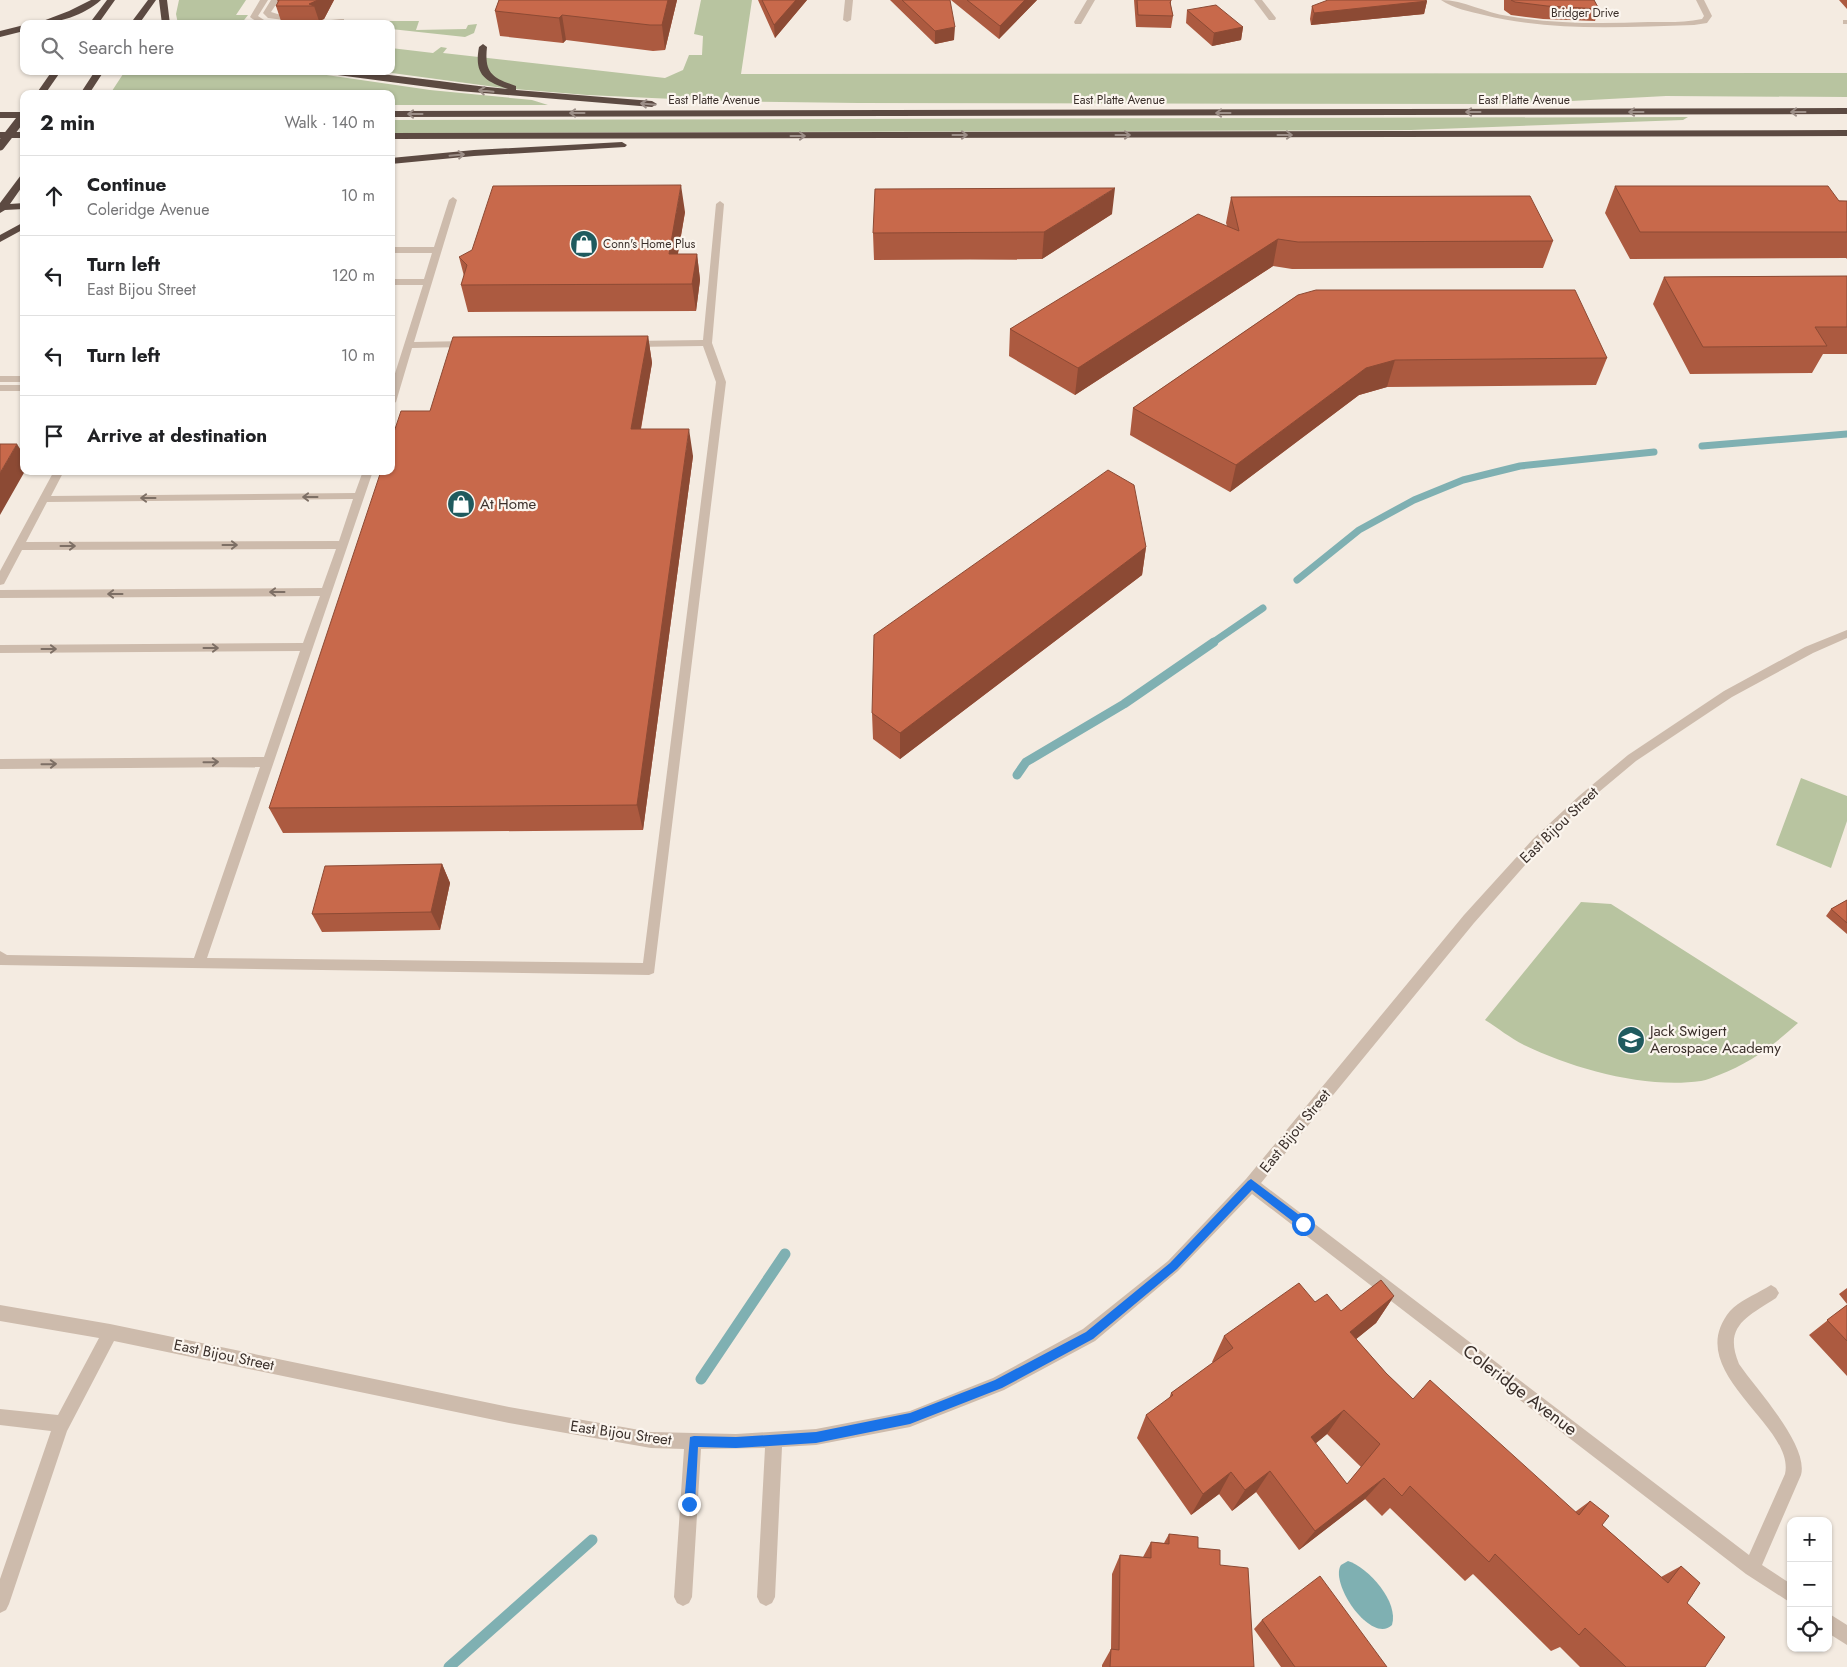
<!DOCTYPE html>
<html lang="en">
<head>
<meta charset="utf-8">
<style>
	body { margin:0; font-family:Jost,sans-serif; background:#f2f2f2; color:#202124 }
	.controls { position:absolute; right:15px; bottom:15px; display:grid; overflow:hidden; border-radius:10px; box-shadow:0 1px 4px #0004 }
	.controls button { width:45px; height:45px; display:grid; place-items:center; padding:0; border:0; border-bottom:1px solid #e0e0e0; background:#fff; color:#202124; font:25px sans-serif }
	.stop { position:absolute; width:15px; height:15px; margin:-11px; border:4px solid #1a73e8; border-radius:50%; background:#fff }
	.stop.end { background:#1a73e8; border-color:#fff; box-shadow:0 1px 5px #0008 }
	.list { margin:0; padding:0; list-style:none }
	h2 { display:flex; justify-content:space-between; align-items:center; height:65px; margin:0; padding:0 20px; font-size:21px }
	h2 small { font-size:16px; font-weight:400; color:#757577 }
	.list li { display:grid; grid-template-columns:32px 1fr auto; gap:15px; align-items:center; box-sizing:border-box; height:80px; padding:0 20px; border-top:1px solid #e0e0e0 }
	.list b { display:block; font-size:19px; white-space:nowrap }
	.list p { margin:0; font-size:16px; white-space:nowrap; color:#757577 }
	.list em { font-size:16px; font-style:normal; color:#757577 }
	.icon { flex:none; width:28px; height:28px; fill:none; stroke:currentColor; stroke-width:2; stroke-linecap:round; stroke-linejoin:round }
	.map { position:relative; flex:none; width:1847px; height:1667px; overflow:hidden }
	.search { position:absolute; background:#fff; box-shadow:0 1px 4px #0004; left:20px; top:20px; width:375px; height:55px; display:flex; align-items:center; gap:12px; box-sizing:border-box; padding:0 18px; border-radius:10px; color:#757577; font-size:19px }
	.panel { position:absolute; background:#fff; box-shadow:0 1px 4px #0004; left:20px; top:90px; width:375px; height:385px; border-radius:10px }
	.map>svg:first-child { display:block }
	.green { fill:#b8c4a0 }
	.water { fill:#7fb0b2 }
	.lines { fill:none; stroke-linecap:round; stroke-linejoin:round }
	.stream-far2 { stroke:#7fb0b2; stroke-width:7 }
	.stream-far1 { stroke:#7fb0b2; stroke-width:9 }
	.stream { stroke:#7fb0b2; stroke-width:11 }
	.minor { fill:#cdbbac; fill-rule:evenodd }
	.highway { fill:#5c4a42; fill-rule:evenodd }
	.highway-bridge { stroke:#5c4a42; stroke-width:9 }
	.wall { fill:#ac5a40; fill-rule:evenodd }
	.shaded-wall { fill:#8c4a34 }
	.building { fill:#c8694b; stroke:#8c4a34; fill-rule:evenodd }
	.oneway { stroke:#9c8e87 }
	.oneway2 { stroke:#7d6f65 }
	.route { fill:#1a73e8 }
	.labels { text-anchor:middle; stroke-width:4.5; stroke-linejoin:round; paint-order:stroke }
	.far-street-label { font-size:12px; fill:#3b302b; stroke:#fbf5ee }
	.far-poi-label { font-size:12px; fill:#3b302b; stroke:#fbf5ee; text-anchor:start }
	.poi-label { font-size:15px; fill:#3b302b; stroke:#fbf5ee; text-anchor:start }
	.street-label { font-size:15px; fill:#3b302b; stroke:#fbf5ee }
	.near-street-label { font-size:18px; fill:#3b302b; stroke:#fbf5ee }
</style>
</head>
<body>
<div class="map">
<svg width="1847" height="1667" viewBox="0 0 1847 1667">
	<rect width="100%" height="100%" fill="#f4ebe1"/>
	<path class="green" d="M179,0H246L236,15H248L241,24H178L176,14Z
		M701,0H752L741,74L1847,73V97L1666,96L1513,104L858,103L717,101L587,95L503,88L377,71H391V48L433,53L441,47L447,48L443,53L665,78L683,70L689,55H702L703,36L694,34Z
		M374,21H419L416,30L466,29L468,25L477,24L474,33L465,37L391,29V24H369Z
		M125,71H299L430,90L532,100L548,105H391V94H110Z
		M1688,117L1683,120L1411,130L391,133V120Z
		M1801,778L1847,796V821L1831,868L1776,845Z
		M1581,902L1611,904L1798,1023C1774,1045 1750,1063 1719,1075C1713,1077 1707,1080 1701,1081C1645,1089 1574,1069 1524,1045C1510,1038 1498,1028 1485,1020Z"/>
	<path class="water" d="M1348,1561C1369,1568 1399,1602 1392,1625C1371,1645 1329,1583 1341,1565Z"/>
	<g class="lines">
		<path class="stream-far2" d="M1702,446L1847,434
			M1297,580L1359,530L1414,500L1463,480L1520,466L1654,452
			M1212,643L1263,608"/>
		<path class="stream-far1" d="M1017,775L1026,762L1124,704L1214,642"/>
		<path class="stream" d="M701,1379L785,1254
			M449,1667L592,1540"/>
		<path class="minor" d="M260,0H268L258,16L264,20L281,21V24C269,24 260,25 250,17Z
			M271,0H279L271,12L284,16V20L268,18L263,13Z
			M845,0H853L851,20L847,22L843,20Z
			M1087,0H1095L1081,24H1075L1074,22Z
			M1254,0H1262L1276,18L1275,20H1269Z
			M1441,0C1464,0 1485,13 1508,16C1554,24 1601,24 1648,22C1666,22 1684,23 1702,19L1704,16L1696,0H1704L1712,16L1707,23L1694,25C1624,27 1553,32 1484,15C1471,12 1452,8 1441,0Z
			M341,19H344V23H317L321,21Z
			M1843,20H1847V24H1843Z
			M453,197L457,200L414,342L467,341L472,344L467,347L412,348L396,402L391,405V386L423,285H391V279H424L432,253H391V247H434L449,200Z
			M720,201L724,204L712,343L726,382L654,973L649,975L0,965V951L7,955L194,958L260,767L0,769V759L264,757L300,651L0,653V645L303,643L320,596L0,598V590L322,588L336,549L22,550L4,584L0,585V571L54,471H64L51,496L355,493L363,471H373L207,958L643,963L716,382L703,346L632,347L627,344L632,341L703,340L716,204ZM353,499L339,541L26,542L47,502Z
			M0,376H24V382H0Z
			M0,385H24V391H0Z
			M1847,630V638L1813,653L1732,697L1636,761L1587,802L1541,847L1474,923L1261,1183L1749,1555L1785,1474C1796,1425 1680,1372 1730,1311C1739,1301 1754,1295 1766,1288L1771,1285L1776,1288L1779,1293L1776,1298C1747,1317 1723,1326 1739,1364C1756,1389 1809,1445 1801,1475L1762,1565L1791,1584V1603L1746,1574L1252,1194L1178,1271L1095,1341L1004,1390L910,1427L816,1445L782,1447L775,1597L772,1603L766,1606L760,1603L757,1597L765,1448L701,1449L692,1597L689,1603L683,1606L677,1603L674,1597L684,1449L651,1448L509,1423L114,1341L67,1431L9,1604L6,1610L0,1613V1579L51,1431L0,1425V1409L58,1415L99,1338L0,1321V1305L110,1324L509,1407L651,1432L736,1434L816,1429L910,1411L993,1378L1083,1329L1168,1261L1246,1179L1464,915L1533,839L1579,796L1628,755L1724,691L1805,647Z
			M1828,1613L1847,1625V1645L1828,1633Z"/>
		<path class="highway" d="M91,0H101C85,15 56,24 35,24L69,11Z
			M107,0H115L98,24H89Z
			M148,0H156L139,24H130Z
			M159,0H167L170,24H162Z
			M24,25V31L0,37V31Z
			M483,44L487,47C484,74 493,78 516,86V90L652,101L657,104L652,107L459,91L330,74L326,71C386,71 447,84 508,89C484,81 474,74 479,47Z
			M52,71H61L45,94H36Z
			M95,71H104L89,94H80Z
			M1847,108V114L391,117V111Z
			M0,112H24V118H0Z
			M1847,130V136L391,139V133Z
			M0,132H24V138H0Z
			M622,142L627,145L625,147L474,156L391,164V158L474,150Z
			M24,174V184L10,204L24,203V209L5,210L0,213V203L21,175Z
			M24,222V229L0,242V235Z"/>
		<path class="highway-bridge" d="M0,146L24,115"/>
	</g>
	<path class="wall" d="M277,0H334L324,19L319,21L320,24H282L276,6L278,2Z
		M499,0H677L665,50L653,51L566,40L563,43L500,36L495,11Z
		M758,0H807L775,38Z
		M890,0H950L954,40L935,44Z
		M951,0H1037L999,39Z
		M1134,0H1171V6L1173,16L1171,28L1136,27Z
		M1504,0H1594L1599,9L1595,21L1543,19L1511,15L1504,10Z
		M1839,0H1847V9Z
		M1427,1L1424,14L1311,25L1310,19L1312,6Z
		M1187,10L1243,27L1241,40L1212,46L1186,23Z
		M1615,186L1847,201V259L1846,258L1630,259L1605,213Z
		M1231,197L1553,241L1543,268L1292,269L1273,266L1075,395L1009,356L1010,329L1227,226L1226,223Z
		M685,212L678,254H697L700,280L696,311L468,312L461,285L464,276L459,257Z
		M1112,214L1042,259L874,260L873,233Z
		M1847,276V354H1823L1812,373L1690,374L1653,304L1664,277Z
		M1298,295L1607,358L1596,385L1387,387L1359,395L1230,492L1130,435L1133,408Z
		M648,336L652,363L641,429L693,456L643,830L283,833L269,808L430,411Z
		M1146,547L1142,575L900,759L873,739L872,713Z
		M442,864L450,883L440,930L322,932L312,914Z
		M1847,900V934L1826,916L1831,909Z
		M1847,1288V1304L1839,1294Z
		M1394,1296L1376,1323L1356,1339L1386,1373L1413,1399L1575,1512L1590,1501L1602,1525L1661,1577L1681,1566L1687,1603L1705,1667H1580L1560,1647L1551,1651L1473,1574L1465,1581L1390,1508L1382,1516L1365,1499L1299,1550L1256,1492L1232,1511L1219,1494L1191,1515L1137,1438L1146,1415L1169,1399L1171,1393L1213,1363L1212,1362L1224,1336L1315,1302L1341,1311ZM1327,1434L1361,1467L1347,1484L1315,1444Z
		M1847,1305V1376L1809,1335Z
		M1169,1534L1198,1548L1220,1565L1254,1667H1102V1665L1111,1649L1112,1574L1120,1555L1143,1557L1151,1542L1164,1543Z
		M1262,1620L1387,1667H1281L1254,1629Z"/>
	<path class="shaded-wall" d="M318,0H334L324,19L319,21L314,6L309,4Z
		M668,0H677L665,50L662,25Z
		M796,0H807L775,38L774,25Z
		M1025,0H1037L999,39L1000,26Z
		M1427,1L1424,14L1311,25L1314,13Z
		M562,15L566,40L563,43L559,18Z
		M955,27L954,40L935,44V31Z
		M1243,27L1241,40L1212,46L1214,33Z
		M681,185L685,212L673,281L669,254Z
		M1115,188L1112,214L1042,259L1044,232Z
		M1278,239L1273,266L1075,395L1078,368Z
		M697,254L700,280L696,311L692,284Z
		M648,336L652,363L636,456L631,429Z
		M1395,360L1387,387L1359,395L1230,492L1236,465L1366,368Z
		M689,429L693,456L643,830L637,805Z
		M17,444L24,455V471H25L0,515V473Z
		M1146,547L1142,575L900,759V733Z
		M442,864L450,883L440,930L431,912Z
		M1394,1296L1376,1323L1334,1357L1350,1332Z
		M1344,1410L1327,1434L1295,1460L1311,1437Z
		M1270,1471L1256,1492L1232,1511L1245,1490Z
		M1231,1472L1219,1494L1191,1515L1203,1494Z
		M1384,1478L1365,1499L1299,1550L1315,1531Z"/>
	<path class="building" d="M279,0H318L309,4L314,6H276Z
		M499,0H668L662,25H650L562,15L559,18L495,11Z
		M762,0H796L774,25Z
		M902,0H950L955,27L935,31Z
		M967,0H1025L1000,26Z
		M1137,0H1171V1L1170,2L1173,16L1138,15Z
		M1328,0H1424L1427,1L1314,13L1312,6Z
		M1511,0H1594L1599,9L1547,6L1515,2Z
		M1216,5L1243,27L1214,33L1187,10Z
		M681,185L669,254H697L692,284L461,285L467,265L459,257L472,250L493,186Z
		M1615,186H1828L1839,201H1847V232H1640Z
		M1115,188L1044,232L873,233L875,189Z
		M1530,196L1553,241L1298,242L1278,239L1078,368L1010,329L1198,214L1239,231L1231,197Z
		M1847,276V327H1815L1827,346L1703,347L1664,277Z
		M1316,290H1575L1607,358L1395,360L1366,368L1236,465L1133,408L1298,295Z
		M648,336L631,429H689L637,805L269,808L381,471H391V441L401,411H430L453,337Z
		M0,444H17L0,473Z
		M1108,470L1134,485L1146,547L900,733L872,713L874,635Z
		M442,864L431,912L312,914L325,866Z
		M1847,900V923L1831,909Z
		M1381,1280L1394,1296L1350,1332L1386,1373L1413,1399L1430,1380L1579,1515L1590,1501L1609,1516L1602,1525L1668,1583L1681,1566L1700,1583L1687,1603L1725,1637L1705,1667H1626L1585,1628L1579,1635L1495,1554L1489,1562L1410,1486L1402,1496L1384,1478L1315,1531L1270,1471L1245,1490L1231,1472L1203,1494L1146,1415L1173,1395L1171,1393L1233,1348L1224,1336L1299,1283L1315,1302L1327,1294L1341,1311ZM1344,1410L1380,1444L1347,1484L1311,1437Z
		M1847,1305V1341L1827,1320Z
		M1169,1534L1198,1537V1548L1220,1550V1565L1248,1568L1254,1667H1110L1111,1649L1119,1650L1120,1555L1151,1558V1542L1169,1544Z
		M1320,1576L1387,1667H1295L1262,1620Z"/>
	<defs><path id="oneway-shaft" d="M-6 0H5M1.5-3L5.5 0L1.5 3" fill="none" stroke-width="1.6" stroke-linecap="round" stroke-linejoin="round" transform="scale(1.25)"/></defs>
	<g class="oneway">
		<use href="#oneway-shaft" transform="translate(486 91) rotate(-174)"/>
		<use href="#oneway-shaft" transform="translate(648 104) rotate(-175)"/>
		<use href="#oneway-shaft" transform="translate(1473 112) rotate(180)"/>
		<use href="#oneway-shaft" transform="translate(1636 112) rotate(180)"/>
		<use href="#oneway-shaft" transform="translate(1798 112) rotate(180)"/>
		<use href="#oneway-shaft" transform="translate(577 113) rotate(180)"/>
		<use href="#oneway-shaft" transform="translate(1223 113) rotate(180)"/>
		<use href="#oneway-shaft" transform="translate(415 114) rotate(180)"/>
		<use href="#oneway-shaft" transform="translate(960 135)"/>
		<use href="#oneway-shaft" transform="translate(1123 135)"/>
		<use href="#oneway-shaft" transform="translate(1285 135)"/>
		<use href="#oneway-shaft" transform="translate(798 136)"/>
		<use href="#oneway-shaft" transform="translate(457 155) rotate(-5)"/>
	</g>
	<g class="oneway2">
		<use href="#oneway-shaft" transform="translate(310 497) rotate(180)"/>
		<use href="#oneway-shaft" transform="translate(148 498) rotate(180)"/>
		<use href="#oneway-shaft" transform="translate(230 545)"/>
		<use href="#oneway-shaft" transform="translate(68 546)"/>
		<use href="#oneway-shaft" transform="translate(277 592) rotate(180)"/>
		<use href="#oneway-shaft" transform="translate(115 594) rotate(180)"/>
		<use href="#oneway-shaft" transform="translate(211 648)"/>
		<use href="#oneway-shaft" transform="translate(49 649)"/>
		<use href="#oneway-shaft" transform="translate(211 762) rotate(-1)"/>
		<use href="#oneway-shaft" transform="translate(49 764) rotate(-1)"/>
	</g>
	<path class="route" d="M1251,1179L1306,1220V1227H1300L1252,1190L1177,1269L1093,1339L1002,1388L910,1424L816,1443L736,1448L698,1447L695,1504L693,1508L689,1509L685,1508L684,1504L690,1437L694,1436L736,1437L816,1432L910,1413L995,1380L1086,1332L1170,1263L1248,1181Z"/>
	<defs>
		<g id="shop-disc" transform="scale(1.4375)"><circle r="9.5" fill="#1f5a5e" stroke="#fbf5ee"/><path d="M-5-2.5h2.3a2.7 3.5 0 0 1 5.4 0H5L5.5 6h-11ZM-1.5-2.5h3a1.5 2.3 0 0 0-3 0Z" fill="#fff"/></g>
		<g id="school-disc" transform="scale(1.4375)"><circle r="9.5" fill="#1f5a5e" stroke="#fbf5ee"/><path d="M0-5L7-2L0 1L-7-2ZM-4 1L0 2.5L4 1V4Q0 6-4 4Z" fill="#fff"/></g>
	</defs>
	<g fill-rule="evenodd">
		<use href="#shop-disc" x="584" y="244"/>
		<use href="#shop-disc" x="461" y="504"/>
		<use href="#school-disc" x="1631" y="1040"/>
	</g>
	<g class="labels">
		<g class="far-street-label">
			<text x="1585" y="17">Bridger Drive</text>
			<text x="714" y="104">East Platte Avenue</text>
			<text x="1119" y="104">East Platte Avenue</text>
			<text x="1524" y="104">East Platte Avenue</text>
		</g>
		<g class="far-poi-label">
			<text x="603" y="248">Conn's Home Plus</text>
		</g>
		<g class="poi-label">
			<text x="480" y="509">At Home</text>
			<text x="1650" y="1036">Jack Swigert<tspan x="1650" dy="17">Aerospace Academy</tspan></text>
		</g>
		<g class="street-label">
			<text transform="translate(1559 825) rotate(-44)" y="5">East Bijou Street</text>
			<text transform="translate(1295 1131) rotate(-51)" y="5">East Bijou Street</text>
			<text transform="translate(224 1355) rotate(12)" y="5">East Bijou Street</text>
			<text transform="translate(621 1433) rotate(8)" y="5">East Bijou Street</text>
		</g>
		<g class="near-street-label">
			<text transform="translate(1520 1390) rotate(37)" y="6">Coleridge Avenue</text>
		</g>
	</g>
</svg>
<div class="controls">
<button>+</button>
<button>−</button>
<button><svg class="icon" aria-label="locate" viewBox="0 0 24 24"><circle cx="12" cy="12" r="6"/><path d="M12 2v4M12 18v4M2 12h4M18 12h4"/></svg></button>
</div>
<div class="stop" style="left:1303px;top:1224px"></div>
<div class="stop end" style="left:689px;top:1504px"></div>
<div class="search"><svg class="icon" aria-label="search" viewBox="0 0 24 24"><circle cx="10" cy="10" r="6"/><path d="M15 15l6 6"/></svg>Search here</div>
<section class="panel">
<h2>2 min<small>Walk · 140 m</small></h2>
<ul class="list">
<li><svg class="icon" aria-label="ahead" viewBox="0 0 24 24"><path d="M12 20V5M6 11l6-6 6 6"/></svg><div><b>Continue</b><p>Coleridge Avenue</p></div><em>10 m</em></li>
<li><svg class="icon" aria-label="left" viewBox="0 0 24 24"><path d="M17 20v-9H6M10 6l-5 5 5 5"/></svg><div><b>Turn left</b><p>East Bijou Street</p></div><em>120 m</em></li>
<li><svg class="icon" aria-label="left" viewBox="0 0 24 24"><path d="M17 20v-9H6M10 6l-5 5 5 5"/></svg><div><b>Turn left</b></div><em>10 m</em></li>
<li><svg class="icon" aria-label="arrive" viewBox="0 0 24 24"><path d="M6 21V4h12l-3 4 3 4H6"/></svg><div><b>Arrive at destination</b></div></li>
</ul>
</section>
</div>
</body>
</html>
